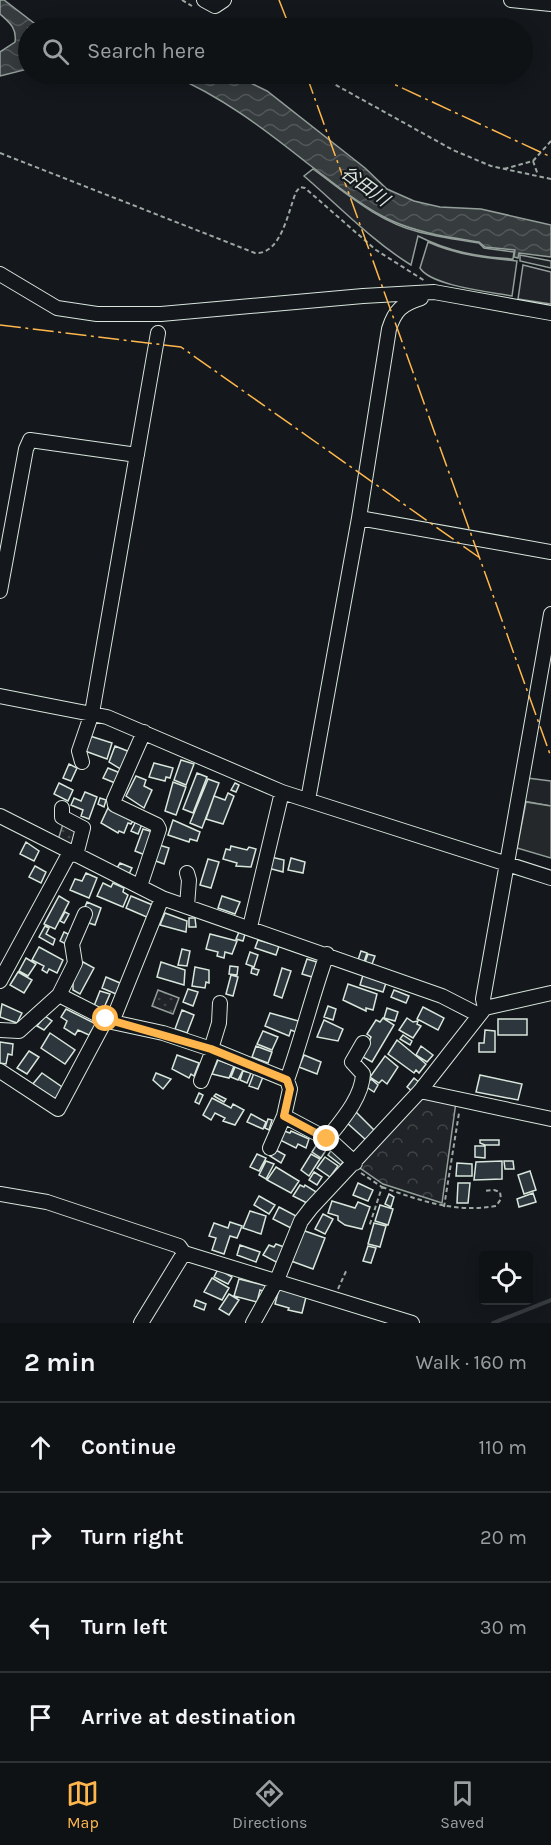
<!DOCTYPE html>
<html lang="en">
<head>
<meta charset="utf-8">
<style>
	body { margin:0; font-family:Karla,"Noto Sans JP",sans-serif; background:#1d2022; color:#f1f3f6 }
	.controls { position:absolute; right:18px; bottom:18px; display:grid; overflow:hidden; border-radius:6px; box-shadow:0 3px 15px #0003 }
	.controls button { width:54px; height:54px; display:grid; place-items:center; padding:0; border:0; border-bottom:2px solid #2f3234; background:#0f1215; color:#f1f3f6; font:30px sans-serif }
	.stop { position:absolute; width:18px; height:18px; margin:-14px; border:4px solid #ffb74d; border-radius:50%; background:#fff }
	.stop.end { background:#ffb74d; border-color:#fff; box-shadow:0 2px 6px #0008 }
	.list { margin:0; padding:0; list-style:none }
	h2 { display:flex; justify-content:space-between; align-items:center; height:78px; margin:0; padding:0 24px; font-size:26px }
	h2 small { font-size:20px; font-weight:400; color:#9b9ea0 }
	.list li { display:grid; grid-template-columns:39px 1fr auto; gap:18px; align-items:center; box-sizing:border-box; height:90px; padding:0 24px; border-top:2px solid #2f3234 }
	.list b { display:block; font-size:22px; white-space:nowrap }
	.list em { font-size:20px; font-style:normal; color:#9b9ea0 }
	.icon { flex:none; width:33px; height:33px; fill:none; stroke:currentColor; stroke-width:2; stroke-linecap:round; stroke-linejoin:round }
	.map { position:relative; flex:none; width:551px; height:1323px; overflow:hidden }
	.search { position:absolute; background:#0f1215; box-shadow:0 3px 15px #0003; left:18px; right:18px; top:18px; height:66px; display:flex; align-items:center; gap:15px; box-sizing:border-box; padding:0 21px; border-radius:33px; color:#9b9ea0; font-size:22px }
	.sheet { height:438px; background:#0f1215 }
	nav { display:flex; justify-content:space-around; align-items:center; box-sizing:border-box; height:84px; border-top:2px solid #2f3234; background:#0f1215; font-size:16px; color:#9b9ea0 }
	nav a { display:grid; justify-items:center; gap:3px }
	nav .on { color:#ffb74d }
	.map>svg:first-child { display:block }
	.grass { fill:#202428; stroke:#939e99; stroke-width:1.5 }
	.forest { fill:url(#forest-crowns); stroke:#939e99; stroke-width:1.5 }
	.park { fill:url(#park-dots); stroke:#939e99; stroke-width:1.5 }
	.parking { fill:#24282b; stroke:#939e99; stroke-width:1.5 }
	.water { fill:url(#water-waves); stroke:#939e99; stroke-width:1.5 }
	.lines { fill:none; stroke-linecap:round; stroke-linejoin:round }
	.stream { stroke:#363b3e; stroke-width:4 }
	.building { fill:#2c363c; stroke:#d8e6dc; stroke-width:1.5 }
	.minor-casing { stroke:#d8e6dc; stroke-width:16 }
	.path { stroke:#9da8a2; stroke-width:2; stroke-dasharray:4.5 3; stroke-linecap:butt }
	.minor { stroke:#14181c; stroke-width:14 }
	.power { stroke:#ffb74d; stroke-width:1.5; stroke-dasharray:21 4.5 3 4.5; stroke-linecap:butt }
	.route { stroke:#ffb74d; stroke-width:8 }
	.labels { text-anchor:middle; stroke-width:4.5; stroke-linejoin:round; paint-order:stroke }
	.water-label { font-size:18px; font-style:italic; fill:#d8e6dc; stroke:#14181c }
</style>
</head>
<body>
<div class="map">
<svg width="551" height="1323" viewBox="0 0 551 1323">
	<defs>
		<pattern id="forest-crowns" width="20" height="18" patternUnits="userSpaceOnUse" patternTransform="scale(1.5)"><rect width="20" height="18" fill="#202428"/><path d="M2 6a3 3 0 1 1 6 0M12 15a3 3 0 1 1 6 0" fill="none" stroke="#404447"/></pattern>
		<pattern id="park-dots" width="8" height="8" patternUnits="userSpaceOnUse" patternTransform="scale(1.5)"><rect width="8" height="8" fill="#202428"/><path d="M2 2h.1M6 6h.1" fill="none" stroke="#404447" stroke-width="1.8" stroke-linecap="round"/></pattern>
		<pattern id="water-waves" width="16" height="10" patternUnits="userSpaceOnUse" patternTransform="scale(1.5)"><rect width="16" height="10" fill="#363b3e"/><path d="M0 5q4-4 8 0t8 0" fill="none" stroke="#525759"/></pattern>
	</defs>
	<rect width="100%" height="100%" fill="#14181c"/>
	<path class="grass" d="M313,169C346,193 378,222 419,232C439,237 459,240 479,243L484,248L514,252L513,259C479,257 449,252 418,236L411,265C372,241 339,206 304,176Z
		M428,242C457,255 486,258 517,261L512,296C491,292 431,286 420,268Z
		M520,255L551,261V268L520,261Z
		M523,265L551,272V304L518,299Z
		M527,778L551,781V806L523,801Z"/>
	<path class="forest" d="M422,1095L456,1102L442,1203L383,1184L357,1166Z"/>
	<path class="park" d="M63,824L75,830L76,837L72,846L58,840Z
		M158,990L179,998L173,1014L152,1006Z"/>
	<path class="parking" d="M526,802L551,806V858L517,848Z"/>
	<path class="water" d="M0,0H4L34,23C63,24 109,17 134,28H28V69L0,76V52L15,42C17,28 10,23 0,14Z
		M169,74H232L267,91L365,168L387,189L414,201L440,207L481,209L551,225V257L519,253L518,258L514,257L515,250L485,247L479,242C449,237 418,233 390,220C360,206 334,183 307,163C263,128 221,96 169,74Z"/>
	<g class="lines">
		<path class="stream" d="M493,1323L551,1300"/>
	</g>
	<path class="building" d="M90,736L112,743L107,759L85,751Z
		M115,746L130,752L122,770L109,762Z
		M181,760L194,764L186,785L174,780Z
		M154,763L173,768L170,778L166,777L165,781L149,777Z
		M69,764L77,768L71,781L63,778Z
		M108,768L120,773L115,783L103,778Z
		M197,773L207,777L193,813L183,809Z
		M136,776L146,780L144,786L152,790L144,808L126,796Z
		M208,779L219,783L202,828L190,823Z
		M173,782L186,787L176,815L165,811Z
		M59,783L73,790L68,801L54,794Z
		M235,783L239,785L236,792L231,790Z
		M85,792L97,797L89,819L81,816L83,810L71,805L74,798L81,801Z
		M228,793L234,796L223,824L206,819L214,796L225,800Z
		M100,798L106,800L104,807L98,804Z
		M108,808L134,819L131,824L128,823L124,833L119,831L118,833L101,823Z
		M173,820L200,832L197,841L190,839L189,842L168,835Z
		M136,821L142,824L138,834L131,831Z
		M143,829L153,832L145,855L135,851Z
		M26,842L39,851L34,861L20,854Z
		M159,845L169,848L164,864L153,860Z
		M231,846L247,850L249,847L256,849L251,867L236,866L237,863L223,859L226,849L230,850Z
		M271,857L284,860L283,872L268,868Z
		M291,858L305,862L303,873L288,870Z
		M208,859L219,862L211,888L200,885Z
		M120,863L132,868L129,874L117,868Z
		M35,866L46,872L41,883L29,877Z
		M86,873L97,878L89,898L70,890L75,879L82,881Z
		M103,883L111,887L113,883L124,888L123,892L128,895L123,907L97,896Z
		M59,896L69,902L55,929L44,924Z
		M131,896L155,906L149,918L126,908Z
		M222,896L240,902L235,914L218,908Z
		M87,902L101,908L95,925L86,922L91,910L85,907Z
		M65,912L69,914L64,923L60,921Z
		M165,913L187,921L186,932L160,925Z
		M189,918H195L196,927H189Z
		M45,926L49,928L46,934L55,939L53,945L39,937Z
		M64,932L72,936L68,945L60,941Z
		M239,932L245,934L243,941L236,939Z
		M210,934L237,941L232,954L225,952L224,958L217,956L218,952L206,949Z
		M258,940L279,946L276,955L255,948Z
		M39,947L63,960L57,973L49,969L47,973L42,970L44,966L32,960Z
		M182,949L190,951L187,966L178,965Z
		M361,951L367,953L364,962L358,960Z
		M250,952L258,955L254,967L246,964Z
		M368,954L375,956L372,964L365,962Z
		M26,958L36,964L28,976L19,971Z
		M307,959L317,962L312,977L302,974Z
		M83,962L94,968L80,994L73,990V979Z
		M161,962L185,970L184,985L157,977Z
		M230,966L238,967L237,975L229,974Z
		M195,967L209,970V983L206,982L205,988L192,986Z
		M252,968L259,970L257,975L251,973Z
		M282,968L291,971L282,998L274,995Z
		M18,972L32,980L24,993L10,985Z
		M231,975L238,977L233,996L226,994Z
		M363,975L386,983L383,992L360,985Z
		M106,977L120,983L116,994L102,988Z
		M348,984L377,994L373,1010L366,1008V1011L343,1000Z
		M188,989L198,992L193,1006L183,1002Z
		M394,990L409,996L406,1003L391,997Z
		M100,991L110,994L103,1010L94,1006Z
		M2,1004L22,1013L17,1023L0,1017Z
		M328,1006L336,1009L333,1020L324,1017Z
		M423,1007L444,1018L438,1030L417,1019Z
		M387,1008L398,1012L395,1021L384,1018Z
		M66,1009L96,1024L89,1035L78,1030L75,1035L64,1028L67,1021L61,1017Z
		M182,1010L194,1015L187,1033L175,1029Z
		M270,1013L302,1022L298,1033L291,1030L289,1036L265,1026Z
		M45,1016L52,1021L44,1030L37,1026Z
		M383,1018L394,1025L372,1062L363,1057L371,1037L367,1034L376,1020L380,1022Z
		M407,1018L413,1022L418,1021L417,1024L421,1026L413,1038L399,1030Z
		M498,1019H527V1035H498Z
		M324,1020L343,1029L338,1041L317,1037Z
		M485,1030L495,1031V1052H479V1043H484Z
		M263,1031L278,1037L272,1050L257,1044Z
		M50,1033L75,1050L65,1064L41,1048Z
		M403,1035L412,1041L410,1045L400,1039Z
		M397,1040L426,1064L419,1073L416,1070L414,1073L388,1054Z
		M0,1042L13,1044L12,1055L8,1054L6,1064L0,1063Z
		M256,1046L272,1052L268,1063L252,1057Z
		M421,1046L433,1055L427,1062L416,1055Z
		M29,1051L39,1057L27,1074L17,1068Z
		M177,1055L199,1063L194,1076L191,1074L189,1078L172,1069Z
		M304,1055L321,1062L317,1074L299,1067Z
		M385,1056L398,1067L387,1084L382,1080L379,1083L370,1077Z
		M218,1060L234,1066L229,1078L212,1074Z
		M235,1067L243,1070L238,1080L231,1077Z
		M243,1071L251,1073L247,1083L240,1080Z
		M42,1073L65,1089L55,1104L32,1085Z
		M156,1073L171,1079L163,1089L153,1080Z
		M254,1073L263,1077L258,1089L249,1086Z
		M480,1075L522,1084L518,1100L476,1092Z
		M414,1078L420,1083L413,1092L407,1087Z
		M371,1079L378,1085L374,1092L365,1086Z
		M199,1093L203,1095L199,1104L195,1102Z
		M216,1094L226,1099L224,1102L214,1096Z
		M212,1098L231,1108L233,1104L244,1110L235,1125L223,1121L225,1118L215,1113L211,1120L203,1115Z
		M356,1112L375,1131L366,1140L346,1122Z
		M251,1114L266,1122L263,1129L247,1122Z
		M268,1119L272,1120L269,1130L265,1128Z
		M284,1131L290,1133L291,1131L309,1139L306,1148L298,1144L296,1148L280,1140Z
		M480,1140H499V1145H485L480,1143Z
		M319,1141L328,1147L321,1158L312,1152Z
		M475,1146H485V1158L475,1157Z
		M274,1149L285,1155L281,1163L270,1156Z
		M332,1149L345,1159L341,1165L328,1155Z
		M257,1154L266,1158L259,1171L250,1167Z
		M311,1154L320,1159L309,1176L301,1170Z
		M325,1157L338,1166L330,1177L317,1168Z
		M266,1161L274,1164L266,1179L259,1175Z
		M502,1161V1179L474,1180L476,1162Z
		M504,1161H513L514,1169H505Z
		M457,1163L472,1164V1176H456Z
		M276,1167L299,1181L291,1193L267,1180Z
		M530,1171L536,1190L524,1194L518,1175Z
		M314,1172L322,1177L317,1185L309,1180Z
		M358,1183L373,1190L368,1201L353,1195Z
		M458,1183H470L468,1203H457Z
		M300,1185L304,1187L305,1185L318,1193L307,1203L293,1196Z
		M533,1193L536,1202L519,1207L517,1199Z
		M389,1194L394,1197L391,1207L385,1204Z
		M259,1196L275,1205L269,1214L254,1205Z
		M332,1201L355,1208L358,1202L370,1207L362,1229L345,1225L338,1220V1216L328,1213Z
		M380,1205L393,1209L388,1225L375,1221Z
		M279,1207L298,1217L291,1228L273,1219Z
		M250,1211L266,1216L261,1234L243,1228Z
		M323,1214L333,1219L325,1234L315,1229Z
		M230,1222L242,1226L237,1238L230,1236L224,1254L212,1250L216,1238L209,1236L214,1223L228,1228Z
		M374,1223L386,1226L380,1247L368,1244Z
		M302,1230L325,1238L313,1269L291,1261Z
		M276,1244L284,1247L278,1263L263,1255L269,1245L274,1247Z
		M240,1245L260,1252L256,1262L237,1255Z
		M368,1246L376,1248L371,1263L363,1261Z
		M218,1269L232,1277L228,1284L214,1277Z
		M212,1278L229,1288L222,1300L204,1292Z
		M239,1279L267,1286L266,1292L260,1290L257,1302L234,1296Z
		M279,1289L306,1297L302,1313L288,1310L289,1308L275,1304Z
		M229,1294L239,1300L229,1315L219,1309Z
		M196,1300L206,1304L204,1310L194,1306Z"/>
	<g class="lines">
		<g class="minor-casing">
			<path id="minor" d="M204,0L215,6L224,0
				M511,0L551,4
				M0,274L57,308L97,314H161L363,296L434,292L551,313
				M359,518L551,552
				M0,591L26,449L30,440L137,455
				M0,696L107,717L282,792L551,878
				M82,762L79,751L92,713L158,333
				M308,800L359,518L389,329C395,310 402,304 421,298
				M62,808V817L83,828L76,855
				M0,816L162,898L442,996L479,1015
				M187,873L189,880L187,906
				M140,886L159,829L157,825L115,805L114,800L144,732
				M250,927L282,792
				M0,981L70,852
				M59,995L75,963L72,944L85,914
				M485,1008L483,999L551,614
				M112,1022L162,898
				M0,1030L19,1031L59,995L112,1022L163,1033L211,1049L287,1080L290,1089L284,1116L331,1141L355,1163
				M211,1049L219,1023L220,1003
				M0,1071L58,1109L106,1019
				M287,1080C302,1038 312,996 327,954
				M201,1081L213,1050
				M420,1091L551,1119
				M327,1139C341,1121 362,1098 363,1074L352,1062L363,1043
				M270,1148L284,1116
				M0,1194L47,1202L179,1246L184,1253L412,1323
				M141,1323L184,1253
				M253,1323L277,1280L301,1221L311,1208L420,1091L485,1008L551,993"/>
		</g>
		<path class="path" d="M182,0L192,6
			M216,19L233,28
			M316,74L453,150L491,166L551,179
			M0,153L255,253C281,255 288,212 296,192L300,187L305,188L376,250L425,281
			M533,161L538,175
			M504,169L533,161L551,141
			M361,1173L382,1187L369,1227
			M382,1187C421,1201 455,1213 496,1206L501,1199L500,1192L494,1190L484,1191
			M444,1207L459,1113
			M338,1289L347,1269"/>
		<use href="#minor" class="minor"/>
		<path class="power" d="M279,0L290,28
			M306,74L551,757
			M372,74L551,157
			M0,325L181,347L480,558"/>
	</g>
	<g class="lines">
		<path class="route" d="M106,1019L211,1049L287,1080L290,1089L284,1116L327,1139"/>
	</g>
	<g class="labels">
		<g class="water-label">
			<text transform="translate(365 186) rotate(36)" y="6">谷田川</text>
		</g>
	</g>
</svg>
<div class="controls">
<button><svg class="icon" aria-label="locate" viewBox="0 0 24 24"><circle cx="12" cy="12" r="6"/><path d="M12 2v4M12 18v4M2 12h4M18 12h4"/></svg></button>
</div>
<div class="stop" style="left:106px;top:1019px"></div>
<div class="stop end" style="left:327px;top:1139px"></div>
<div class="search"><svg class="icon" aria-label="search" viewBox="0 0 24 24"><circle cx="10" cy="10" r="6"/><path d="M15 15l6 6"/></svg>Search here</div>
</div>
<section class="sheet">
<h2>2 min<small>Walk · 160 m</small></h2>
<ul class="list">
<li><svg class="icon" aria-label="ahead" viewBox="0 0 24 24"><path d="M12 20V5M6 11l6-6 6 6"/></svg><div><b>Continue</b></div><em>110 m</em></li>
<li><svg class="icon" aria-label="right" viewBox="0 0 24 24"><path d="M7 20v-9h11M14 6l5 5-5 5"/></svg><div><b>Turn right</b></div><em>20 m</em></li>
<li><svg class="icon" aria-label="left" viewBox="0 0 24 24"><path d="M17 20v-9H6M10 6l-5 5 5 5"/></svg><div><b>Turn left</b></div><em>30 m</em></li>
<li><svg class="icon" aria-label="arrive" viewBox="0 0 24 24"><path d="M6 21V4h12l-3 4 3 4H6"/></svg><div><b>Arrive at destination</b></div></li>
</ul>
</section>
<nav>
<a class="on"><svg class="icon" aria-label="map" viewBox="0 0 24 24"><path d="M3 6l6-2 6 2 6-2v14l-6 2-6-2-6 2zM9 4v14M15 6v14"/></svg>Map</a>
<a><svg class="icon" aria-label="directions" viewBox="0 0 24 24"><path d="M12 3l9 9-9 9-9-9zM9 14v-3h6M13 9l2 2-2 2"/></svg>Directions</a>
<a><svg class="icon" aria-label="saved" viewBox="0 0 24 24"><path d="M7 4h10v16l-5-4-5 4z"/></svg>Saved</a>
</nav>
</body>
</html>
